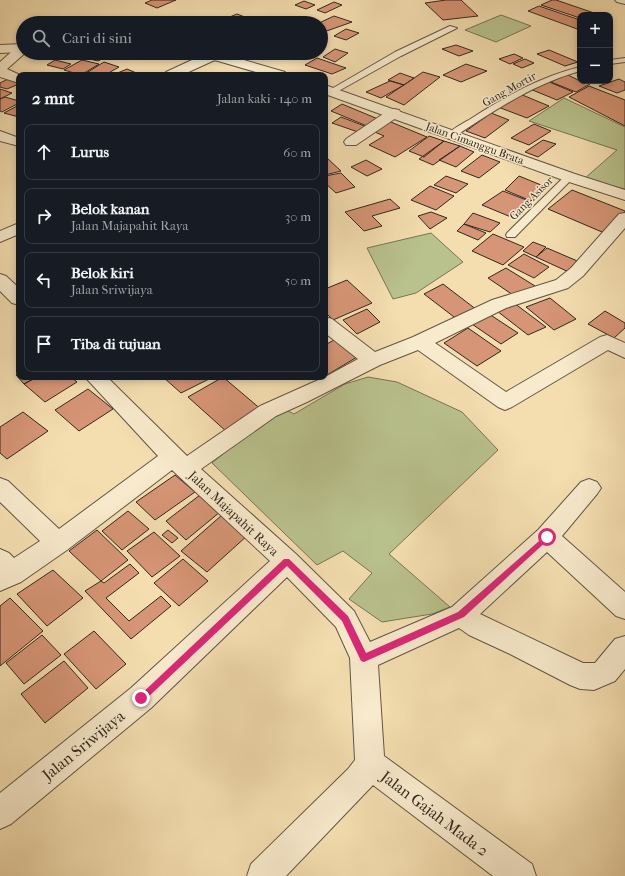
<!DOCTYPE html>
<html lang="id">
<head>
<meta charset="utf-8">
<style>
	body { margin:0; font-family:"IM FELL French Canon",serif; background:#242831; color:#f1f3f6 }
	.controls { position:absolute; right:12px; top:12px; display:grid; overflow:hidden; border-radius:8px; box-shadow:0 2px 6px #0003 }
	.controls button { width:36px; height:36px; display:grid; place-items:center; padding:0; border:0; border-bottom:1px solid #363941; background:#171b24; color:#f1f3f6; font:20px sans-serif }
	.stop { position:absolute; width:12px; height:12px; margin:-9px; border:3px solid #db2777; border-radius:50%; background:#fff }
	.stop.end { background:#db2777; border-color:#fff; box-shadow:0 1px 4px #0008 }
	.list { margin:0; padding:0; list-style:none }
	h2 { display:flex; justify-content:space-between; align-items:center; height:52px; margin:0; padding:0 16px; font-size:17px }
	h2 small { font-size:13px; font-weight:400; color:#9ea1a6 }
	.list li { display:grid; grid-template-columns:26px 1fr auto; gap:12px; align-items:center; box-sizing:border-box; height:56px; margin:0 8px 8px; padding:0 8px; border:1px solid #363941; border-radius:8px }
	.list b { display:block; font-size:15px; white-space:nowrap }
	.list p { margin:0; font-size:13px; white-space:nowrap; color:#9ea1a6 }
	.list em { font-size:13px; font-style:normal; color:#9ea1a6 }
	.icon { flex:none; width:22px; height:22px; fill:none; stroke:currentColor; stroke-width:2; stroke-linecap:round; stroke-linejoin:round }
	.map { position:relative; flex:none; width:625px; height:876px; overflow:hidden }
	.search { position:absolute; background:#171b24; box-shadow:0 2px 6px #0003; left:16px; top:16px; width:312px; height:44px; display:flex; align-items:center; gap:10px; box-sizing:border-box; padding:0 14px; border-radius:22px; color:#9ea1a6; font-size:15px }
	.panel { position:absolute; background:#171b24; box-shadow:0 2px 6px #0003; left:16px; top:72px; width:312px; height:308px; border-radius:8px }
	.map>svg:first-child { display:block }
	.green { fill:#b9c28d; stroke:#767556 }
	.building { fill:#d69576; stroke:#322820 }
	.lines { fill:none; stroke-linecap:round; stroke-linejoin:round }
	.service-casing { stroke:#625644; stroke-width:2 }
	.minor-casing { stroke:#625644; stroke-width:2 }
	.tertiary-casing { stroke:#625644; stroke-width:2 }
	.service { fill:#f8eacc; fill-rule:evenodd }
	.minor { fill:#f8eacc; fill-rule:evenodd }
	.tertiary { fill:#f8eacc; fill-rule:evenodd }
	.route { fill:#db2777 }
	.labels { text-anchor:middle; stroke-width:3; stroke-linejoin:round; paint-order:stroke }
	.far-street-label { font-size:11px; fill:#322820; stroke:#f8eacc }
	.street-label { font-size:13px; fill:#322820; stroke:#f8eacc }
	.near-street-label { font-size:16px; fill:#322820; stroke:#f8eacc }
</style>
</head>
<body>
<div class="map">
<svg width="625" height="876" viewBox="0 0 625 876">
	<rect width="100%" height="100%" fill="#f4deb0"/>
	<filter id="stains"><feTurbulence type="fractalNoise" baseFrequency=".005" numOctaves="4"/><feColorMatrix values="0 0 0 0 .2 0 0 0 0 .09 0 0 0 0 .02 0 0 0 .5 -.17"/></filter>
	<radialGradient id="worn" r=".72"><stop offset=".6" stop-color="#630" stop-opacity="0"/><stop offset="1" stop-color="#630" stop-opacity=".3"/></radialGradient>
	<path class="green" d="M501,15L531,26L496,42L465,30Z
		M564,98L625,127V189L584,179L617,150L529,121Z
		M431,233L463,262L416,293L393,299L367,248Z
		M368,377L397,382L462,412L498,450L389,554L450,607L432,614L382,622L349,599L372,573L343,551L317,565L212,463L280,407L294,414L345,384Z"/>
	<path class="building" d="M152,0H176L157,8L145,3Z
		M446,0H461L478,16L443,20L425,3Z
		M552,0H556L600,15H580V18L541,5Z
		M304,1L315,5L306,9L295,5Z
		M334,2L342,5L325,13L317,10Z
		M539,6L580,20V30L528,11Z
		M237,14L250,19L241,23H215Z
		M334,16L352,22L321,33V23H319Z
		M346,29L359,33L346,40L334,36Z
		M456,45L473,51L459,56L442,49Z
		M335,49L348,53L335,62L323,57Z
		M549,50L578,62L565,66L537,54Z
		M89,53H97L108,56L98,61L81,57Z
		M514,54L523,58L510,64L499,59Z
		M317,58L346,68L332,74L305,65Z
		M525,59L534,63L522,68L513,64Z
		M55,60L71,64L63,69L47,65Z
		M82,60L99,64L81,75L64,70Z
		M104,62L119,67L105,75H83Z
		M466,64L487,71L461,82L443,75Z
		M127,69L141,75H113Z
		M423,72L440,77L404,105L386,97Z
		M400,73L414,78L404,85L388,80Z
		M566,74L580,81L590,84L576,92L551,82Z
		M10,78L19,81V84L7,89L0,87V83Z
		M619,79L625,82V90L617,93L599,86Z
		M390,81L404,85L381,98L366,92Z
		M547,81L573,92L557,100L530,89Z
		M589,86L625,100V126L569,97Z
		M0,89L12,93L0,99Z
		M520,94L549,106L527,118L498,107Z
		M5,97L19,101V103L2,112L0,111V99Z
		M342,104L378,119L367,126L331,111Z
		M19,105V117L4,113Z
		M491,113L509,120L485,138L466,131Z
		M341,117L367,127L358,132L332,123Z
		M386,120L427,137L395,157L369,145L384,136L370,130Z
		M534,124L551,131L529,145L511,138Z
		M429,136L444,141L424,157L409,151Z
		M543,140L556,144L538,157L525,152Z
		M444,141L460,146L433,165L419,159Z
		M460,146L474,152L456,167L439,160Z
		M482,155L500,162L479,178L461,171Z
		M327,158L341,171L325,175V159Z
		M366,160L382,169L367,176L351,167Z
		M341,173L355,187L336,193L325,183V176Z
		M446,176L468,184L456,193L434,185Z
		M519,176L546,187L531,201L505,190Z
		M430,186L454,196L436,210L411,200Z
		M572,190L625,211V212L602,232L548,209Z
		M503,191L529,201L511,217L482,205Z
		M390,199L400,208L372,216L382,226L364,231L345,212Z
		M431,212L447,218L430,229L418,216Z
		M473,213L500,223L490,232L464,224Z
		M464,224L486,233L478,240L457,231Z
		M493,234L524,247L503,265L472,251Z
		M533,242L546,247L536,257L523,251Z
		M547,248L582,263L571,273L536,257Z
		M524,254L549,267L534,278L508,265Z
		M506,268L535,286L516,297L488,278Z
		M347,280L372,303L333,320L325,312V289Z
		M443,284L477,310L458,320L424,294Z
		M550,298L576,319L554,330L526,307Z
		M514,303L546,327L528,335L497,311Z
		M367,309L380,322L357,334L343,320Z
		M605,311L625,323V328L614,338L588,324Z
		M486,312L518,333L501,344L469,322Z
		M468,328L501,351L477,366L444,343Z
		M334,340L357,357L327,375L325,373V345Z
		M19,373V377H37L24,384L16,375Z
		M37,377H71L77,382L45,402L24,384Z
		M163,377H213L181,393Z
		M223,377L263,411L227,432L188,397Z
		M88,389L113,409L79,431L55,410Z
		M23,412L48,431L7,459L0,453V427Z
		M175,475L195,492L155,520L136,502Z
		M200,495L220,512L186,540L166,521Z
		M128,511L149,529L122,550L102,531Z
		M222,515L248,535L207,572L181,551Z
		M97,530L128,560L101,581L69,551Z
		M168,530L178,538L172,543L162,535Z
		M154,532L180,556L152,577L127,551Z
		M183,559L208,581L179,606L154,583Z
		M130,564L139,573L106,598L129,621L161,596L171,606L131,639L85,591L101,581L104,583Z
		M53,570L83,598L47,626L17,594Z
		M10,598L43,631L0,666V606Z
		M94,631L126,664L96,689L64,654Z
		M42,635L61,655L24,684L6,663Z
		M64,661L88,688L45,723L21,694Z"/>
	<g class="lines">
		<g class="service-casing">
			<path id="service" d="M450,26L457,28L401,56L335,93L328,91L395,52Z
				M625,58V62L610,64V60Z
				M580,67V71C533,84 494,111 454,137H448L447,135C453,128 464,123 472,118C506,96 540,77 580,67Z
				M569,174L572,175V179L515,237H507L506,235L507,233L566,175Z"/>
		</g>
		<g class="minor-casing">
			<path id="minor" d="M615,0H625V4L617,2Z
				M23,44V53H25L7,69L20,75L19,83L0,77V62L19,45Z
				M207,53H217L218,56L217,59L182,75H164L166,72Z
				M394,109L399,110L401,113L399,116L356,145H346L344,142L346,139L389,110Z
				M0,131L19,138V146L0,141Z
				M625,213V228L583,276L568,288L506,308L435,343L506,392L600,337L607,335L625,343V358L608,350L512,407L505,410L498,407L418,350L380,365L307,402L276,416L201,469L296,554L354,611L370,642L452,607L538,530L581,482L589,479L597,482L601,488L597,494L562,536L625,592V619L616,616L547,552L480,614L583,663H595L615,639L625,636V669L615,681L594,690L580,689L570,685L510,654L469,635L459,628L378,665L384,756L532,864L536,876H493L373,785L286,876H247L251,864L348,769L355,760L350,658L336,627L287,577L151,708L11,824L0,829V793L131,688L270,561L172,470L67,550L21,582L0,591V549L9,553L14,558L40,541L0,502V478L8,481L59,529L158,456L85,377H107L187,456L260,406L325,377L358,359L325,333V317L332,319L375,352L413,337L492,300L556,280L571,268L619,214Z
				M19,223V234L0,242V231Z
				M0,274L6,276L19,288V305L12,303L0,291Z"/>
		</g>
		<g class="tertiary-casing">
			<path id="tertiary" d="M23,44V52L0,53V45Z
				M191,53H220L285,72L287,75H266L218,61L192,56Z
				M325,85L575,174L625,190V200L563,180L325,94Z"/>
		</g>
		<use href="#service" class="service"/>
		<use href="#minor" class="minor"/>
		<use href="#tertiary" class="tertiary"/>
	</g>
	<path class="route" d="M547,534L550,537L549,539L464,617L364,662L361,661L342,621L287,566L144,701H138L137,698L284,559H289L348,616L366,653L458,612Z"/>
	<g class="labels">
		<g class="far-street-label">
			<text transform="translate(509 89) rotate(-29)" y="4">Gang Mortir</text>
			<text transform="translate(475 143) rotate(20)" y="4">Jalan Cimanggu Brata</text>
			<text transform="translate(531 198) rotate(-45)" y="4">Gang Asisor</text>
		</g>
		<g class="street-label">
			<text transform="translate(234 513) rotate(43)" y="5">Jalan Majapahit Raya</text>
		</g>
		<g class="near-street-label">
			<text transform="translate(83 745) rotate(-39)" y="6">Jalan Sriwijaya</text>
			<text transform="translate(435 813) rotate(37)" y="6">Jalan Gajah Mada 2</text>
		</g>
	</g>
	<rect width="100%" height="100%" filter="url(#stains)"/>
	<rect width="100%" height="100%" fill="url(#worn)"/>
</svg>
<div class="controls">
<button>+</button>
<button>−</button>
</div>
<div class="stop" style="left:547px;top:537px"></div>
<div class="stop end" style="left:141px;top:698px"></div>
<div class="search"><svg class="icon" aria-label="search" viewBox="0 0 24 24"><circle cx="10" cy="10" r="6"/><path d="M15 15l6 6"/></svg>Cari di sini</div>
<section class="panel">
<h2>2 mnt<small>Jalan kaki · 140 m</small></h2>
<ul class="list">
<li><svg class="icon" aria-label="ahead" viewBox="0 0 24 24"><path d="M12 20V5M6 11l6-6 6 6"/></svg><div><b>Lurus</b></div><em>60 m</em></li>
<li><svg class="icon" aria-label="right" viewBox="0 0 24 24"><path d="M7 20v-9h11M14 6l5 5-5 5"/></svg><div><b>Belok kanan</b><p>Jalan Majapahit Raya</p></div><em>30 m</em></li>
<li><svg class="icon" aria-label="left" viewBox="0 0 24 24"><path d="M17 20v-9H6M10 6l-5 5 5 5"/></svg><div><b>Belok kiri</b><p>Jalan Sriwijaya</p></div><em>50 m</em></li>
<li><svg class="icon" aria-label="arrive" viewBox="0 0 24 24"><path d="M6 21V4h12l-3 4 3 4H6"/></svg><div><b>Tiba di tujuan</b></div></li>
</ul>
</section>
</div>
</body>
</html>
